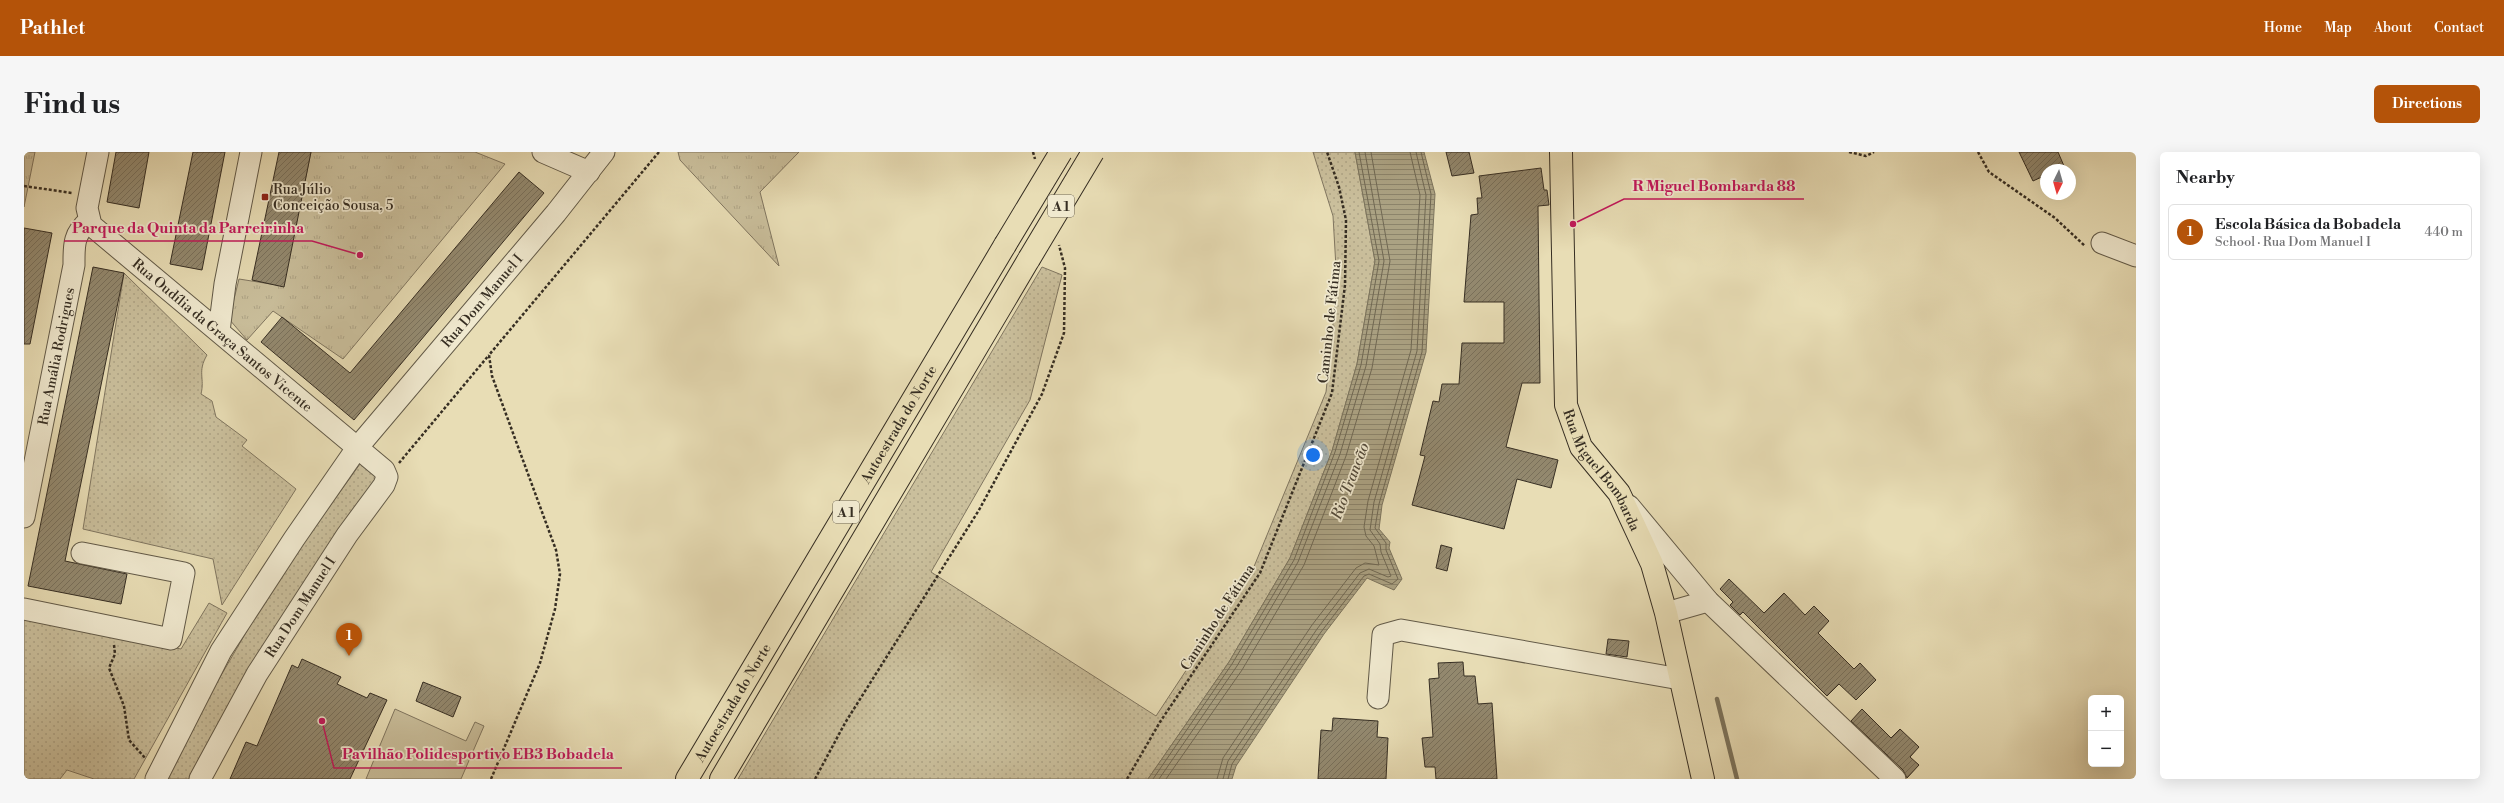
<!DOCTYPE html>
<html lang="en">
<head>
<meta charset="utf-8">
<style>
	body { margin:0; font-family:"Libre Bodoni",serif; background:#f6f6f6; color:#202124 }
	.controls { position:absolute; right:12px; bottom:12px; display:grid; overflow:hidden; border-radius:6px; box-shadow:0 4px 16px #0002 }
	.controls button { width:36px; height:36px; display:grid; place-items:center; padding:0; border:0; border-bottom:1px solid #e0e0e0; background:#fff; color:#202124; font:20px sans-serif }
	.compass { position:absolute; left:2016px; top:12px; width:36px; height:36px; border-radius:50%; background:#fff; box-shadow:0 4px 16px #0002; rotate:185deg }
	.you { position:absolute; left:1289px; top:303px; width:14px; height:14px; margin:-10px; border:3px solid #fff; border-radius:50%; background:#1a73e8; box-shadow:0 0 0 6px #1a73e833 }
	.badge { display:grid; place-items:center; width:26px; height:26px; border-radius:50%; background:#b45309; color:#fff; font-size:13px; font-weight:700 }
	.pin { position:absolute; translate:-50% -33px; filter:drop-shadow(0 1px 2px #0008) }
	.pin::after { content:''; position:absolute; top:21px; width:14px; height:12px; background:inherit; clip-path:polygon(0 0,100% 0,50% 100%) }
	.list { margin:0; padding:0; list-style:none }
	h2 { display:flex; justify-content:space-between; align-items:center; height:52px; margin:0; padding:0 16px; font-size:17px }
	h2 small { font-size:13px; font-weight:400; color:#757577 }
	.list li { display:grid; grid-template-columns:26px 1fr auto; gap:12px; align-items:center; box-sizing:border-box; height:56px; margin:0 8px 8px; padding:0 8px; border:1px solid #e0e0e0; border-radius:6px }
	.list b { display:block; font-size:15px; white-space:nowrap }
	.list p { margin:0; font-size:13px; white-space:nowrap; color:#757577 }
	.list em { font-size:13px; font-style:normal; color:#757577 }
	.map { position:relative; flex:none; width:2112px; height:627px; overflow:hidden; border-radius:6px }
	header { display:flex; align-items:center; gap:24px; box-sizing:border-box; height:56px; padding:0 20px; background:#b45309; color:#fff }
	header strong { font-size:19px }
	nav { display:flex; gap:22px; margin-inline-start:auto; font-size:14px }
	.intro { display:flex; align-items:center; justify-content:space-between; box-sizing:border-box; height:96px; padding:0 24px }
	h1 { margin:0; font-size:28px }
	.button { padding:10px 18px; border-radius:6px; background:#b45309; color:#fff; font-size:14px; font-weight:700 }
	main { display:flex; gap:24px; padding:0 24px }
	aside { flex:1; background:#fff; border-radius:6px; box-shadow:0 4px 16px #0002 }
	.map>svg:first-child { display:block }
	.grass { fill:url(#grass-dots); stroke:#807660 }
	.park { fill:url(#park-tufts); stroke:#807660 }
	.pitch { fill:#cabf9c; stroke:#807660 }
	.water { fill:url(#water-rules); stroke:#7c745d }
	.lines { fill:none; stroke-linecap:round; stroke-linejoin:round }
	.shore { stroke:#706853; stroke-width:1 }
	.stream { stroke:#7c745d; stroke-width:4.5 }
	.building { fill:url(#building-hatch); stroke:#362e23 }
	.minor-casing { stroke:#625a48; stroke-width:23 }
	.major-casing { stroke:#362e23; stroke-width:24 }
	.highway-casing { stroke:#362e23; stroke-width:24 }
	.path { stroke:#362e23; stroke-width:2.5; stroke-dasharray:3 2; stroke-linecap:butt }
	.minor { stroke:#f0e9cf; stroke-width:21 }
	.major { stroke:#e8ddb5; stroke-width:22 }
	.highway { stroke:#e8ddb5; stroke-width:22 }
	.highway-bridge-casing { stroke:#362e23; stroke-width:24; stroke-linecap:butt }
	.highway-bridge { stroke:#e8ddb5; stroke-width:22 }
	.poi-dot { fill:#8f2418; stroke:#f0e9cf; stroke-width:1.5 }
	.labels { text-anchor:middle; stroke-width:3.5; stroke-linejoin:round; paint-order:stroke }
	.shield { fill:#f0e9cf; stroke:#6e6657; stroke-width:1 }
	.shield-label { font-size:13px; font-weight:bold; fill:#362e23 }
	.poi-label { font-size:14px; fill:#362e23; stroke:#f0e9cf; text-anchor:start }
	.street-label { font-size:14px; fill:#362e23; stroke:#f0e9cf }
	.water-label { font-size:15px; font-style:italic; fill:#534b3b; stroke:#f0e9cf }
	.leader { fill:none; stroke:#c2185b; stroke-width:1.5 }
	.callout-dot { fill:#c2185b; stroke:#f0e9cf; stroke-width:1.5 }
	.callout-label { font-size:15px; text-anchor:middle; font-weight:bold; fill:#c2185b; stroke:#f0e9cf; stroke-width:3.5; stroke-linejoin:round; paint-order:stroke }
</style>
</head>
<body>
<header>
<strong>Pathlet</strong>
<nav><a>Home</a><a>Map</a><a>About</a><a>Contact</a></nav>
</header>
<div class="intro"><h1>Find us</h1><a class="button">Directions</a></div>
<main>
<div class="map">
<svg width="2112" height="627" viewBox="0 0 2112 627">
	<defs>
		<pattern id="grass-dots" width="8" height="8" patternUnits="userSpaceOnUse"><rect width="8" height="8" fill="#cabf9c"/><path d="M2 2h.1M6 6h.1" fill="none" stroke="#aea486" stroke-width="1.8" stroke-linecap="round"/></pattern>
		<pattern id="park-tufts" width="24" height="20" patternUnits="userSpaceOnUse"><rect width="24" height="20" fill="#cabf9c"/><path d="M3 7l-1-3M5 7V3M7 7l1-3M15 17l-1-3M17 17v-4M19 17l1-3" fill="none" stroke="#aea486"/></pattern>
		<pattern id="water-rules" width="6" height="5" patternUnits="userSpaceOnUse"><rect width="6" height="5" fill="#aba283"/><path d="M0 2.5h6" fill="none" stroke="#8c846b"/></pattern>
		<pattern id="building-hatch" width="6" height="6" patternUnits="userSpaceOnUse"><rect width="6" height="6" fill="#93896f"/><path d="M-1 1l2-2M0 6l6-6M5 7l2-2" fill="none" stroke="#79705b"/></pattern>
	</defs>
	<rect width="100%" height="100%" fill="#e8ddb5"/>
	<filter id="stains"><feTurbulence type="fractalNoise" baseFrequency=".005" numOctaves="4"/><feColorMatrix values="0 0 0 0 .2 0 0 0 0 .09 0 0 0 0 .02 0 0 0 .5 -.17"/></filter>
	<radialGradient id="worn" r=".72"><stop offset=".6" stop-color="#630" stop-opacity="0"/><stop offset="1" stop-color="#630" stop-opacity=".3"/></radialGradient>
	<path class="grass" d="M1289,0H1331L1351,109L1333,212L1308,299L1266,406L1205,510L1124,627H714L1018,115L1038,123L1006,248L907,420L1132,564L1229,417L1302,240L1313,133L1309,64Z
		M100,121L183,203C173,220 181,226 177,242L188,249L192,265L223,288L218,294L272,337L198,453L189,407L59,377Z
		M336,312L353,324L247,489L173,627H141L181,551L252,429Z
		M185,451L203,461L110,627H70L43,618L36,627H0V466L157,497Z"/>
	<path class="park" d="M0,0H11L0,55Z
		M287,0H451L481,12L319,207L249,159L223,188L205,167L215,127L259,134Z
		M654,0H775L736,40L755,114L656,8Z"/>
	<path class="pitch" d="M371,557L442,589L451,570L460,574L437,627H342Z"/>
	<path class="water" d="M1331,0H1400L1411,42L1402,200L1358,353L1355,377L1366,390L1365,396L1378,427L1370,438L1343,426L1300,482L1212,614L1208,627H1124L1205,510L1266,406L1308,299L1333,212L1351,109Z"/>
	<g class="lines">
		<path class="shore" d="M1129,627L1208,512L1270,408L1311,300L1337,213L1355,109L1335,0
			M1135,627L1213,514L1274,410L1316,302L1342,214L1360,109L1341,0
			M1142,627L1218,518L1280,413L1322,304L1348,216L1366,109L1347,0
			M1193,627L1199,606L1288,473L1332,416L1341,411L1355,413L1350,394L1342,384L1340,375L1344,349L1387,198L1396,43L1386,0
			M1199,627L1204,609L1293,477L1336,421L1345,417L1364,425L1367,424L1357,400L1356,392L1346,378L1350,350L1393,199L1402,43L1392,0
			M1204,627L1208,612L1297,480L1340,424L1345,422L1368,432L1374,427L1362,398V391L1351,376L1355,352L1398,200L1407,42L1397,0"/>
		<path class="stream" d="M1693,547L1713,627"/>
	</g>
	<path class="building" d="M92,0H125L115,56L83,50Z
		M169,0H201L178,118L146,112Z
		M255,0H287L260,135L228,128Z
		M1422,0H1445L1450,21L1428,24Z
		M1995,0H2034L2040,14L2032,18H2022V23L2009,29Z
		M1517,16L1520,38H1523L1525,53L1514,54L1516,231H1498L1482,295L1534,308L1527,336L1493,327L1480,377L1388,353L1401,304L1396,303L1409,249L1415,250L1418,232H1435L1438,191H1480V150H1440L1447,63L1454,62L1453,46H1458L1455,24Z
		M495,20L520,41L330,268L237,190L258,165L326,221Z
		M0,76L28,81L6,192H0Z
		M69,115L100,121L41,409L103,422L97,452L4,434Z
		M1417,393L1428,396L1423,419L1412,416Z
		M1705,427L1740,461L1760,441L1781,463L1790,454L1805,469L1794,481L1830,517L1836,511L1852,528L1832,548L1815,532L1803,544L1719,460L1716,463L1706,453L1709,450L1696,437Z
		M1584,487L1605,489L1603,505L1582,502Z
		M278,507L317,525L313,532L343,546L346,541L363,548L326,627H206L222,590L233,594L268,513L274,516Z
		M1439,510L1440,524H1451L1454,552L1468,551L1473,627H1412L1411,615H1401L1398,586L1409,585L1405,527L1415,526L1414,511Z
		M399,530L437,545L429,565L392,549Z
		M1838,557L1867,586L1876,577L1895,595L1886,605L1895,613L1883,626L1879,618L1827,569Z
		M1309,566L1354,569L1353,585L1364,586L1362,627H1294L1297,578L1308,579Z"/>
	<g class="lines">
		<g class="minor-casing">
			<g id="minor">
				<path id="s1" d="M74,0L63,56L67,73L360,318L363,325L360,333L323,383L233,522L176,627"/>
				<path d="M519,0L565,20"/>
				<path d="M2078,91L2112,104"/>
				<path d="M195,179L201,132L227,0"/>
				<path d="M1605,354L1684,449L1871,627"/>
				<path id="s2" d="M0,365L50,113C50,94 49,82 65,69"/>
				<path d="M0,457L147,487L160,421L58,401"/>
				<path d="M1642,461L1684,449"/>
				<path d="M1354,546L1359,483L1377,478L1656,527"/>
				<path id="s3" d="M132,627L197,499L270,387L333,296L532,61L580,0"/>
			</g>
		</g>
		<g class="major-casing">
			<g id="major">
				<path id="s4" d="M1537,0L1542,253L1557,295L1595,341L1628,412L1642,461L1679,627"/>
			</g>
		</g>
		<g class="highway-casing">
			<g id="highway">
				<path id="s5" d="M663,627L981,93"/>
				<path d="M697,627L1005,107"/>
			</g>
		</g>
		<path class="path" d="M1009,0L1011,7
			M1825,0L1842,4L1850,0
			M1954,0L1965,20L2031,66L2061,94
			M0,34L48,41
			M375,311L465,203
			M90,493L91,502L85,516L100,554L105,588L122,607
			M467,627L516,511L531,457L536,422L532,398L468,224L465,203L635,0
			M791,627L821,571L955,358L1018,242L1040,181L1041,116L1035,93
			M1103,627L1136,570L1236,421L1308,241L1321,133L1322,68L1315,35L1303,0"/>
		<use href="#minor" class="minor"/>
		<use href="#major" class="major"/>
		<use href="#highway" class="highway"/>
		<g class="highway-bridge-casing">
			<path id="highway-bridge" d="M981,93L1037,0
				M1005,107L1069,0"/>
		</g>
		<use href="#highway-bridge" class="highway-bridge"/>
	</g>
	<rect class="poi-dot" x="237" y="41" width="8" height="8" rx="2"/>
	<g class="labels">
		<g class="shield">
			<rect x="1024" y="43" width="26" height="22" rx="3"/>
			<rect x="809" y="349" width="26" height="22" rx="3"/>
		</g>
		<g class="shield-label">
			<text x="1037" y="59">A 1</text>
			<text x="822" y="365">A 1</text>
		</g>
		<g class="poi-label">
			<text x="249" y="42">Rua Júlio<tspan x="249" dy="16">Conceição Sousa, 5</tspan></text>
		</g>
		<g class="street-label">
			<text dy="5" stroke="none"><textPath href="#s3" startOffset="581">Rua Dom Manuel I</textPath></text>
			<text transform="translate(1305 170) rotate(-84)" y="5">Caminho de Fátima</text>
			<text dy="5" stroke="none"><textPath href="#s1" startOffset="246">Rua Oudília da Graça Santos Vicente</textPath></text>
			<text dy="5" stroke="none"><textPath href="#s2" startOffset="164">Rua Amália Rodrigues</textPath></text>
			<text dy="5" stroke="none"><textPath href="#s5" startOffset="413">Autoestrada do Norte</textPath></text>
			<text dy="5" stroke="none"><textPath href="#s4" startOffset="328">Rua Miguel Bombarda</textPath></text>
			<text transform="translate(276 455) rotate(-57)" y="5">Rua Dom Manuel I</text>
			<text transform="translate(1193 465) rotate(-57)" y="5">Caminho de Fátima</text>
			<text dy="5" stroke="none"><textPath href="#s5" startOffset="89">Autoestrada do Norte</textPath></text>
		</g>
		<g class="water-label">
			<text transform="translate(1326 329) rotate(-69)" y="5">Rio Trancão</text>
		</g>
	</g>
	<path class="leader" d="M1549 72L1600 47H1780M336 103L288 89H40M298 569L310 616H598"/>
	<g class="callout-dot">
		<circle cx="1549" cy="72" r="4"/>
		<circle cx="336" cy="103" r="4"/>
		<circle cx="298" cy="569" r="4"/>
	</g>
	<g class="callout-label">
		<text x="1690" y="39">R Miguel Bombarda 88</text>
		<text x="164" y="81">Parque da Quinta da Parreirinha</text>
		<text x="454" y="607">Pavilhão Polidesportivo EB3 Bobadela</text>
	</g>
	<rect width="100%" height="100%" filter="url(#stains)"/>
	<rect width="100%" height="100%" fill="url(#worn)"/>
</svg>
<div class="controls">
<button>+</button>
<button>−</button>
</div>
<svg class="compass" viewBox="-18 -18 36 36"><path d="M0-13l5 13h-10z" fill="#e53935"/><path d="M0 13l5-13h-10z" fill="#757577"/></svg>
<div class="you"></div>
<div class="pin badge" style="left:325px;top:504px">1</div>
</div>
<aside>
<h2>Nearby<small></small></h2>
<ul class="list">
<li><span class="badge">1</span><div><b>Escola Básica da Bobadela</b><p>School · Rua Dom Manuel I</p></div><em>440 m</em></li>
</ul>
</aside>
</main>
</body>
</html>
